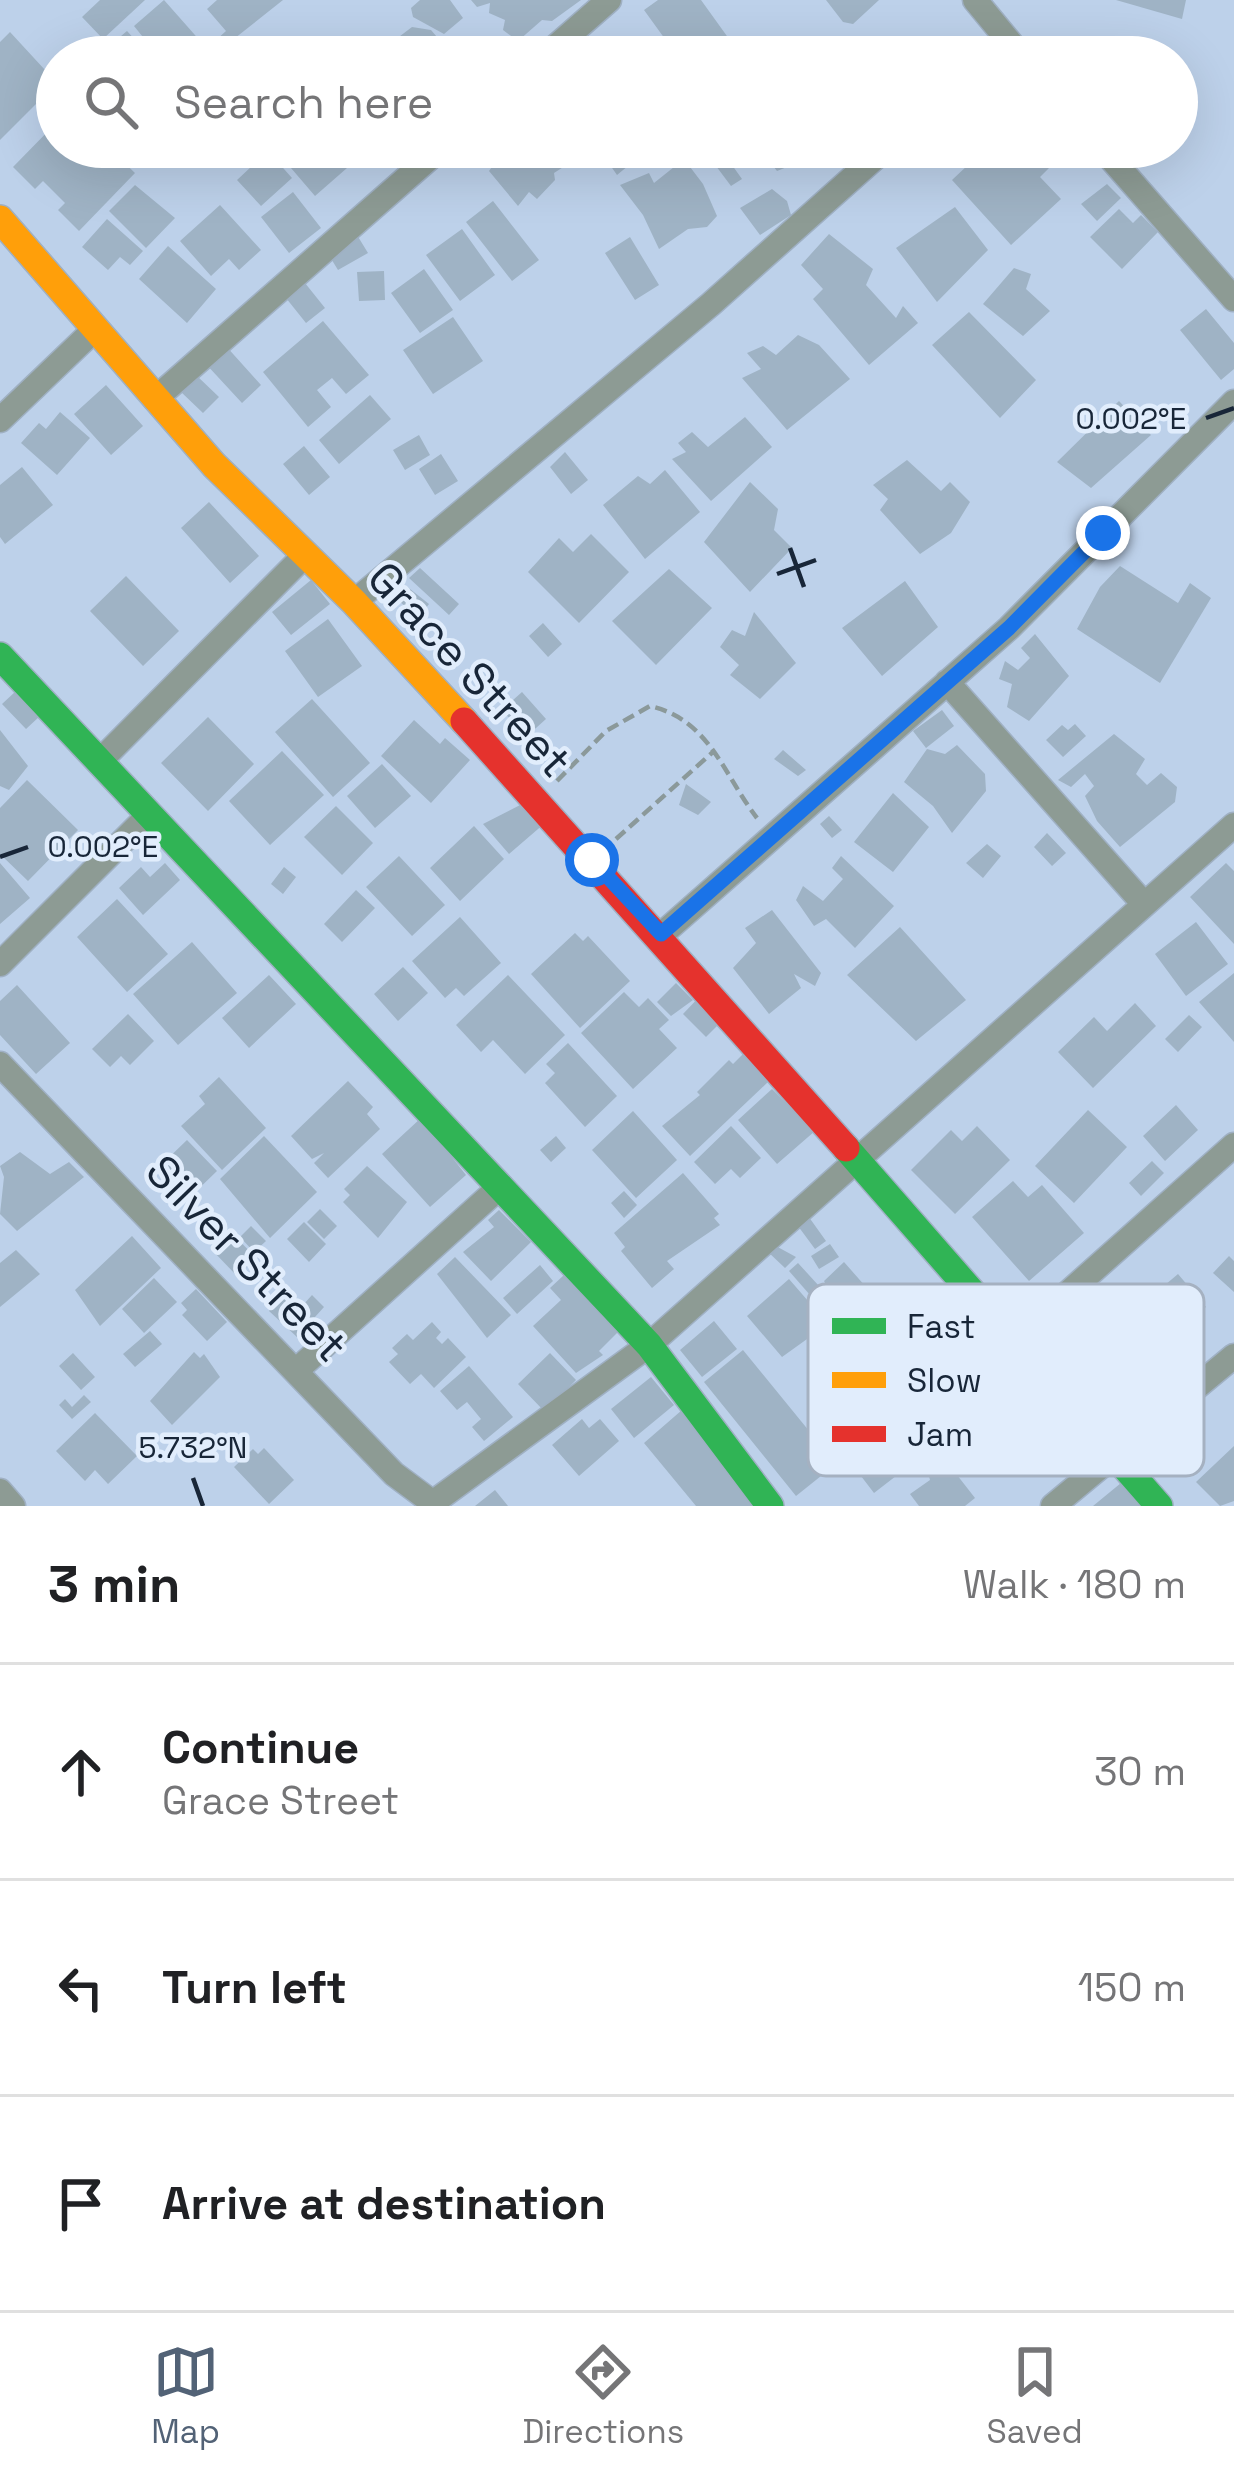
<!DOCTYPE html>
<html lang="en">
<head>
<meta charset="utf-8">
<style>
	body { margin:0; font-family:"Space Grotesk",sans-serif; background:#f6f6f6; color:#202124 }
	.stop { position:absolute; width:36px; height:36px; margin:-27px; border:9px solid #1a73e8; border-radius:50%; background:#fff }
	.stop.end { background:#1a73e8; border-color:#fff; box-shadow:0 3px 12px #0008 }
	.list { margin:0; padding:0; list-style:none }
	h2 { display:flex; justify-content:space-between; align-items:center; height:156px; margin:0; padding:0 48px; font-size:51px }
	h2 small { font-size:39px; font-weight:400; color:#757577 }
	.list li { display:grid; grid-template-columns:78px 1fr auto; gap:36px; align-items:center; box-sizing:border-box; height:216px; padding:0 48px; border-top:3px solid #e0e0e0 }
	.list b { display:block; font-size:45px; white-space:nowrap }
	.list p { margin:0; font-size:39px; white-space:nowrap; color:#757577 }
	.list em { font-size:39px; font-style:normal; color:#757577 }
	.icon { flex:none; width:66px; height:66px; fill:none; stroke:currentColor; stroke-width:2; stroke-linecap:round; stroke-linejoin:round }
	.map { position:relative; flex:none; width:1234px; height:1506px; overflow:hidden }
	.search { position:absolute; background:#fff; box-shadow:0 12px 48px #0002; left:36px; right:36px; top:36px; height:132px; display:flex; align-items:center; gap:30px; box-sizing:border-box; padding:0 42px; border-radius:66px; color:#757577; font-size:45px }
	.sheet { height:804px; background:#fff }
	nav { display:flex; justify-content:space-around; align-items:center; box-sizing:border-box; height:168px; border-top:3px solid #e0e0e0; background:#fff; font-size:33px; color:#757577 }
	nav a { display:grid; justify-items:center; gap:6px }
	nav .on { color:#526276 }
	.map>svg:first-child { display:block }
	.building { fill:#9fb3c5 }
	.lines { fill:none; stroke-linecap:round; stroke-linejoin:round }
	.street-casing { stroke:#9fb0c3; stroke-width:27 }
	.fast-casing { stroke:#9fb0c3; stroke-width:30 }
	.slow-casing { stroke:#9fb0c3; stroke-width:30 }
	.jam-casing { stroke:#9fb0c3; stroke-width:30 }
	.path { stroke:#8b999a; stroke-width:4.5; stroke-dasharray:12 6; stroke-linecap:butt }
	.street { stroke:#8d9b94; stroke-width:24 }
	.fast { stroke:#30b455; stroke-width:27 }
	.slow { stroke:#ff9f0a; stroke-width:27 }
	.jam { stroke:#e5322d; stroke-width:27 }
	.route { stroke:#1a73e8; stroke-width:15 }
	.ticks { fill:none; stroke:#182638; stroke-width:4.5 }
	.labels { text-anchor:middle; stroke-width:9; stroke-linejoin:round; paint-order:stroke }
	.street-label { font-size:45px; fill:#182638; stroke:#e1edfc }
	.key { fill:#e1edfc; stroke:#a5b1c1; stroke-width:3 }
	.key-label { font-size:33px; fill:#182638 }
	.ticks-label { font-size:30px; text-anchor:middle; fill:#182638; stroke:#e1edfc; stroke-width:9; stroke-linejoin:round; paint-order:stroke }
</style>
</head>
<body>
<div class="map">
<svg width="1234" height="1506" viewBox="0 0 1234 1506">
	<rect width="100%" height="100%" fill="#bdd1ea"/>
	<path class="building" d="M100,0H145L103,39L82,17Z
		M164,0L202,43L185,57H159L134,26Z
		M217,0H283L211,57L205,50L226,31L207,9Z
		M420,0H450L463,18L444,34L413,17L411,8Z
		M471,0H581L552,21L542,20L518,41L503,30L505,20L489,13L490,3L477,7Z
		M658,0H701L742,57H678L644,10Z
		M826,0H879L853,24L843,22Z
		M1116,0H1186L1182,19Z
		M412,27L431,30L454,57H390L383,49Z
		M127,31L151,57H107L102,52Z
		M10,32L57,83L0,140V42Z
		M57,122V147H108L135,173L79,231L58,210L65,203L43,181L35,189L13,167Z
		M273,147H329L347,168L315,196Z
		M506,147H558L568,164L554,173L555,180L537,199L529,192L518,206L489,171Z
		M607,147H651L617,175L601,152Z
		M758,147H802L792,165L777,171Z
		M987,147H1030L1049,168L1040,177L1061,199L1011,245L952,180Z
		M268,151L292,178L261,206L237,180Z
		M727,158L742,179L731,186L716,166Z
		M684,159L703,184L717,216L707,227L688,229L659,249L643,215L620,185L649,173L654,183Z
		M1107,184L1121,198L1097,221L1081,204Z
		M135,185L175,218L146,248L109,211Z
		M772,189L787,201L791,215L760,235L740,208Z
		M293,192L321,228L289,253L261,217Z
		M493,201L539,260L512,281L466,222Z
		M220,205L261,250L239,270L229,259L211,276L180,241Z
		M955,207L988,250L937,302L896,248Z
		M1119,209L1133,223L1141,215L1158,232L1122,269L1090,237Z
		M107,219L143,251L130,265L120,257L108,270L82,247Z
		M462,229L495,275L460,301L426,255Z
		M829,234L873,269L866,285L896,318L903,306L918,323L869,365L813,299L823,289L801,265Z
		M357,235L368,253L338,270L327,252Z
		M630,237L659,285L635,300L605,253Z
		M168,246L216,289L187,323L139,279Z
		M1014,268L1031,274L1026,289L1050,311L1023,336L983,304Z
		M424,269L453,310L420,333L391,293Z
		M384,271L385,300L359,301L357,272Z
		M305,283L325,308L306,323L286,298Z
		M1206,309L1234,343V369L1221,380L1180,330Z
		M969,312L1036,380L1000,418L932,345Z
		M453,317L483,361L433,394L403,350Z
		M323,321L369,375L346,394L332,378L317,390L331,407L308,427L263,372Z
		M798,335L819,345L850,379L787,430L742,378L761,369L747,353L763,346L776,355Z
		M225,345L261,385L242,403L205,363Z
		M196,375L219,397L203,413L180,391Z
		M106,385L143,426L111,455L74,414Z
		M370,395L391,419L339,464L319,440Z
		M1119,401L1151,435L1091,488L1057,462Z
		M60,412L90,438L57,475L21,443L39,423L46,429Z
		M745,417L772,447L711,501L672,459L686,452L678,443L692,432L708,447Z
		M419,435L430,455L405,470L393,450Z
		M304,446L330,477L309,495L283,464Z
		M565,452L588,480L571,494L550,467Z
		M441,454L458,481L435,495L419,469Z
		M907,460L941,491L950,482L970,502L951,533L920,554L880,510L888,499L873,485Z
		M22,467L53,505L5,544L0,537V485Z
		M665,470L700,512L645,559L603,505L638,476L650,484Z
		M750,482L778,509L774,530L792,548L750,592L704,542Z
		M209,502L259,556L230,583L181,528Z
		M591,534L629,572L579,623L528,572L559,538L573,552Z
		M1120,566L1178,603L1190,583L1211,598L1160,683L1077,629L1100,587Z
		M420,568L459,604L449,615L409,578Z
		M669,569L712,608L656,665L612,621Z
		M126,576L179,631L143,666L90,611Z
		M311,580L330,604L291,635L272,612Z
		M905,581L938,627L882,676L842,628Z
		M405,585L429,604L419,617L395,598Z
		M754,612L796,663L760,699L730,675L739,665L720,647L732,630L745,636Z
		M328,619L362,666L318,697L285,651Z
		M543,623L562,644L548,657L529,636Z
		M1035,634L1069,676L1029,721L1007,707L1012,684L999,679L1005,661L1018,670L1030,658L1021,648Z
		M16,691L40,716L26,729L2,704Z
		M522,692L546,719L526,737L502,710Z
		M312,699L370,763L333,797L275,732Z
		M942,710L954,726L926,748L913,731Z
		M208,717L254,764L208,811L161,763Z
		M414,720L440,744L445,738L470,760L431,803L381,756Z
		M1075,724L1086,736L1063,757L1046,740L1062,725L1068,730Z
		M0,730L28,766L9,790L0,786Z
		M1114,734L1145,759L1136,774L1147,785L1161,773L1177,787L1175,802L1120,847L1097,821L1085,796L1094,786L1085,774L1071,787L1058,780Z
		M957,745L985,774L986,791L952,833L933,806L904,782L927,749L945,754Z
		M783,750L806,770L798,776L774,759Z
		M282,751L324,795L270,845L229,801Z
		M382,764L411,796L375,828L347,796Z
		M27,780L78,830L28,881L0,854V808Z
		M686,784L711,802L698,815L679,805Z
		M893,793L929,827L893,872L854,842Z
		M526,802L545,823L509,854L483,824Z
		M336,806L373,843L342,875L304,837Z
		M829,816L842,830L832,838L820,824Z
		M474,826L504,859L460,901L430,868Z
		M1047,833L1066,853L1052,866L1034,847Z
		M987,844L1001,856L983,878L966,863Z
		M399,856L445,905L412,936L366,887Z
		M841,856L894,906L855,948L826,919L814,926L796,900L803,886L823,901L843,879L832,868Z
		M0,863L30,898L0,924Z
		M165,863L180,880L143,915L119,888L141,867L150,877Z
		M1226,863L1234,871V944L1190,897Z
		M284,867L296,877L283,894L271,884Z
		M356,890L375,908L342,942L324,924Z
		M117,899L168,954L127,992L77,937Z
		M772,910L821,973L815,986L794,974L801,988L769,1014L733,968L756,943L745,928Z
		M460,917L501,963L464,996L456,988L445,998L412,961Z
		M1196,922L1228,964L1186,996L1155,954Z
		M900,927L966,1000L916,1041L847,975Z
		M575,933L583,941L588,936L630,981L580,1028L531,974Z
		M192,942L237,993L178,1045L133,994Z
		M403,967L428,993L398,1021L374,994Z
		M1234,973V1042L1199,1002Z
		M269,975L296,1004L249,1048L222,1018Z
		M508,975L565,1035L525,1074L493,1040L481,1052L456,1025Z
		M676,983L693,1000L671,1016L657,1002Z
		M17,985L70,1043L36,1074L0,1035V1001Z
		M624,992L639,1007L648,998L669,1020L659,1029L677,1048L633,1089L581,1033Z
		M702,994L725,1018L706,1037L683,1014Z
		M1135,1003L1156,1026L1093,1088L1058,1052L1094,1017L1107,1031Z
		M128,1014L154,1041L130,1065L121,1056L110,1067L92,1049Z
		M1189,1015L1202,1027L1178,1052L1165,1039Z
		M568,1043L617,1096L585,1127L545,1083L555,1073L546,1064Z
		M743,1054L769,1081L690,1156L662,1126L700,1095L697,1092L729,1060L733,1064Z
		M219,1077L266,1128L222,1170L181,1126L205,1104L199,1096Z
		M348,1081L373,1107L367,1114L380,1129L328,1178L314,1163L324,1153L312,1159L291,1136Z
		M772,1089L815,1131L777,1164L738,1120Z
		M1176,1105L1198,1130L1165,1161L1143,1136Z
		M1088,1110L1127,1147L1074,1203L1035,1166Z
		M633,1111L677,1160L636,1198L592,1150Z
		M421,1118L466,1175L430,1207L382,1154Z
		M731,1126L761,1158L740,1178L731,1169L715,1184L694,1162Z
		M977,1126L1010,1160L955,1214L911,1170L951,1130L962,1141Z
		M264,1136L317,1192L270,1238L220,1179Z
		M556,1136L566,1148L551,1162L540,1150Z
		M187,1140L217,1171L187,1200L157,1169Z
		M20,1152L50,1174L69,1162L84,1177L17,1231L0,1214L4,1177L0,1166Z
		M1152,1161L1164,1173L1141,1196L1129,1183Z
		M367,1166L407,1202L378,1238L343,1202L350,1195L344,1189Z
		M683,1173L719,1214L714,1218L720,1225L667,1261L674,1269L652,1288L621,1251L625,1247L614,1233Z
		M1013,1181L1028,1197L1042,1185L1084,1233L1029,1281L972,1217Z
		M624,1191L637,1205L624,1218L611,1203Z
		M320,1209L337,1226L324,1239L307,1222Z
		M499,1210L531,1242L491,1281L463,1252L494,1227L488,1220Z
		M806,1213L826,1241L815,1249L795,1222Z
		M304,1222L326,1244L309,1262L287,1239Z
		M251,1226L266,1241L254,1252L240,1237Z
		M231,1232L256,1258L237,1276L212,1250Z
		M132,1236L161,1268L100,1326L75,1290Z
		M830,1244L839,1257L819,1269L811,1256Z
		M774,1245L796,1257L785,1268L767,1251Z
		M16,1250L40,1274L0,1307V1263Z
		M1229,1256L1234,1261V1292L1213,1273Z
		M455,1257L511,1315L487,1338L437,1274Z
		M844,1262L866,1287L840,1310L824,1281Z
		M798,1263L819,1286L810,1295L789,1271Z
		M540,1265L553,1281L517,1314L503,1298Z
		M1178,1274L1206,1307L1171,1332L1146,1301Z
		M564,1275L618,1332L599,1351L603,1355L576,1373L533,1326L561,1300L550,1288Z
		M154,1278L177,1302L144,1333L122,1309Z
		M789,1279L828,1324L782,1357L747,1316Z
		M196,1289L227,1322L207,1341L182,1315L187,1310L181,1303Z
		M289,1291L303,1305L312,1295L324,1307L297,1337L269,1311Z
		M714,1321L737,1349L702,1377L680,1350Z
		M432,1322L441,1332L436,1338L442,1344L448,1338L466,1357L434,1388L421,1374L410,1384L389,1362L398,1354L392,1348L407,1334L413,1340Z
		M150,1331L162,1344L135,1367L123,1354Z
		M743,1350L836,1464L796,1496L704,1382Z
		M194,1352L200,1358L204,1354L220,1377L172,1425L150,1401Z
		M73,1353L95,1377L81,1390L59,1366Z
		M550,1353L576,1380L545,1412L518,1384Z
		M469,1366L513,1417L484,1441L472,1427L481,1419L467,1402L457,1410L440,1391Z
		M651,1377L674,1405L634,1438L611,1409Z
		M882,1394L927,1452L874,1493L838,1446L857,1431L849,1420Z
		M84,1395L91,1402L72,1419L59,1405L65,1399L72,1407Z
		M682,1410L761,1506H696L644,1443Z
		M95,1413L137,1456L108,1484L95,1470L85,1481L56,1451Z
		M582,1419L589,1428L600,1419L619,1441L579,1476L552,1445Z
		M1234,1446V1501L1220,1506L1196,1482Z
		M264,1448L294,1480L269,1504L234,1467L253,1449L258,1454Z
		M943,1457L975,1498L965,1506H919L910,1494L930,1480L927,1469Z
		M1121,1483L1140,1506H1093Z
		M495,1490L508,1506H475Z"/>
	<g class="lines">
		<g class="street-casing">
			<path id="street" d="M975,0L1022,57
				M544,57L609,0
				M988,57L1007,40
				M1101,147L1234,299
				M155,399L442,147
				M0,420L93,331
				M354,602L711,304L887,147
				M947,682L1144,904
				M99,762L303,557
				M661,935L1009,628L1234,402
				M0,964L149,815
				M0,1064L394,1474L437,1506
				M1014,1341L1234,1145
				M298,1369L501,1186
				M0,1491L13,1506
				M434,1502L649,1345L1234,825
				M1053,1506L1234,1356"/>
		</g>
		<g class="fast-casing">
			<path id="fast" d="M0,656L649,1345L770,1506
				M846,1148L1159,1506"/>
		</g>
		<g class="slow-casing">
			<path id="slow" d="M0,219L214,465L354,602L464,721"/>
		</g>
		<g class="jam-casing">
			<path id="jam" d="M464,721L846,1148"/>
		</g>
		<path class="path" d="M557,781L606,731L650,706C710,720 723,774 757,818
			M616,839L714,751"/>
		<use href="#street" class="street"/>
		<use href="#fast" class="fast"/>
		<use href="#slow" class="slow"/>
		<use href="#jam" class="jam"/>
	</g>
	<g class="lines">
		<path class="route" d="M592,860L661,934L1009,628L1103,533"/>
	</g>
	<path class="ticks" d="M1206,418L1234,408M790,548L804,587M777,574L816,560M0,857L28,847M193,1478L203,1506"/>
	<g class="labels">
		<g class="street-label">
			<text transform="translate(470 669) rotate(47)" y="16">Grace Street</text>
			<text transform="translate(247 1258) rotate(46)" y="16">Silver Street</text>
		</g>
	</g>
	<rect x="808" y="1284" width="396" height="192" rx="18" class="key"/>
	<rect x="832" y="1318" width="54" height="16" fill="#30b455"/>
	<rect x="832" y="1372" width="54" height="16" fill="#ff9f0a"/>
	<rect x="832" y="1426" width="54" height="16" fill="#e5322d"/>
	<g class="key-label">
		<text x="907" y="1338">Fast</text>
		<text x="907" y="1392">Slow</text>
		<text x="907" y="1446">Jam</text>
	</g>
	<g class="ticks-label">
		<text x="1131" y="429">0.002°E</text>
		<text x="103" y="857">0.002°E</text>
		<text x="193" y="1458">5.732°N</text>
	</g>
</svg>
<div class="stop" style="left:592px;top:860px"></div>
<div class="stop end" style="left:1103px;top:533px"></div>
<div class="search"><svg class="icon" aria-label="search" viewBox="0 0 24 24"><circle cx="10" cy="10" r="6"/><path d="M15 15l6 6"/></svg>Search here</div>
</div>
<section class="sheet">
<h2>3 min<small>Walk · 180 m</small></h2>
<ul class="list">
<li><svg class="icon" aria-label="ahead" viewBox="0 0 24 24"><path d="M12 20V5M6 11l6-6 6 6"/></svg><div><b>Continue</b><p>Grace Street</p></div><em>30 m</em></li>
<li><svg class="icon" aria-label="left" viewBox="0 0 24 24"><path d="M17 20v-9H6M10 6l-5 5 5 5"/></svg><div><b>Turn left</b></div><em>150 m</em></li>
<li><svg class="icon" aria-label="arrive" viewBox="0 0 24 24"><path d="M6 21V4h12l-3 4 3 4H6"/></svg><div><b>Arrive at destination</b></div></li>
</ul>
</section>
<nav>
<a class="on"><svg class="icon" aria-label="map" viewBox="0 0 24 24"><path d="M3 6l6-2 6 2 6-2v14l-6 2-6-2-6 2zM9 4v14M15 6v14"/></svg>Map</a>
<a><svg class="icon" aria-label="directions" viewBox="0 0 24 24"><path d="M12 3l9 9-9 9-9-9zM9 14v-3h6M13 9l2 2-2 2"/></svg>Directions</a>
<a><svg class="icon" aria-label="saved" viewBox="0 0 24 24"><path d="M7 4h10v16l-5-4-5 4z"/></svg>Saved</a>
</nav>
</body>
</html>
